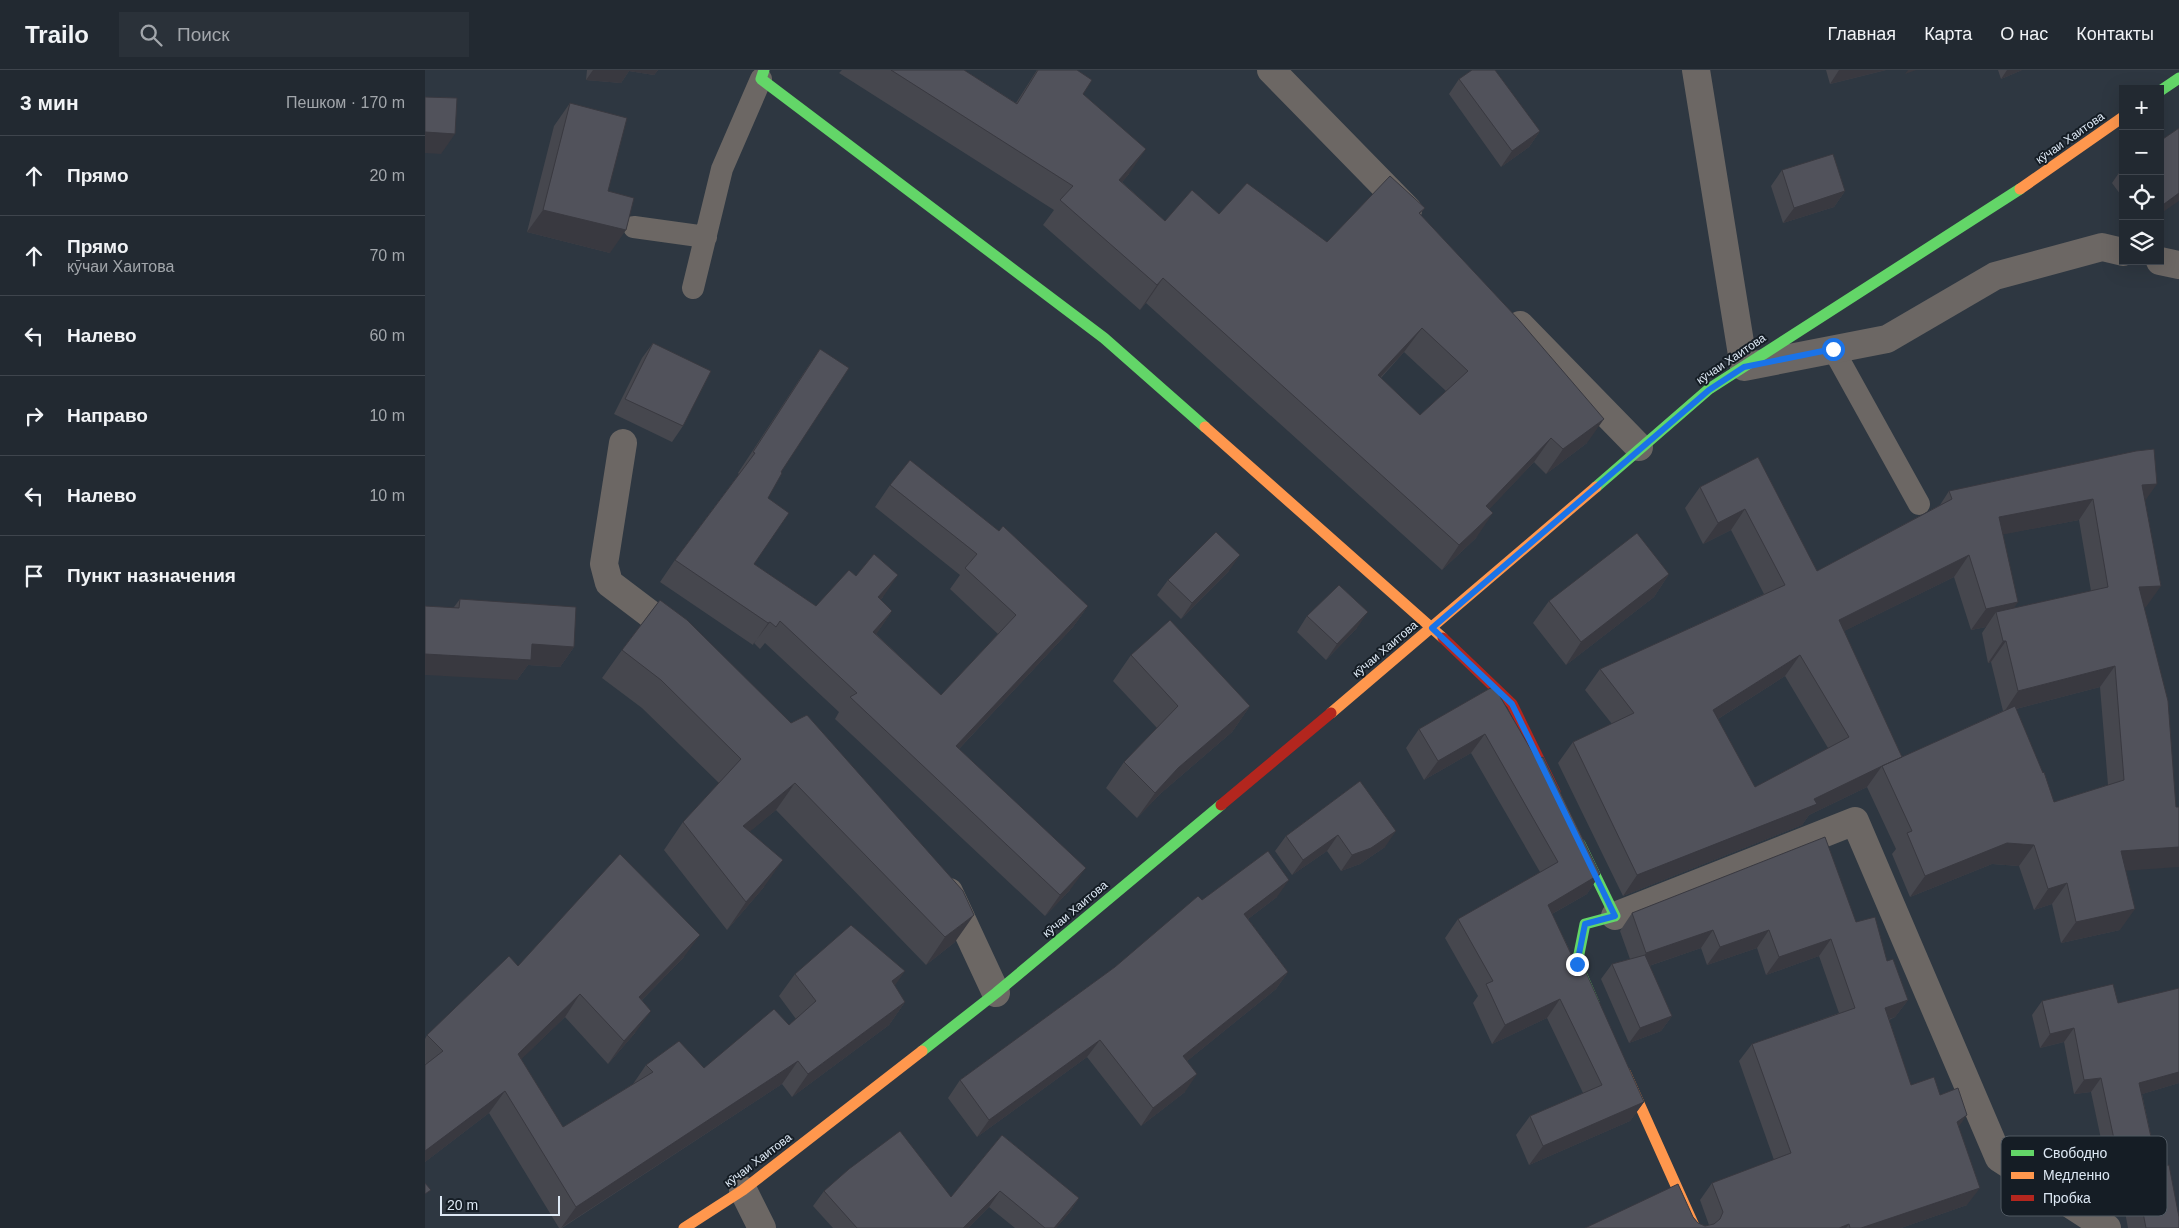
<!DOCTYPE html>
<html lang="ru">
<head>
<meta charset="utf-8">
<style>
	body { margin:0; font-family:Helvetica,sans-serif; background:#2a3139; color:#f1f3f6 }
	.controls { position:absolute; right:15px; top:15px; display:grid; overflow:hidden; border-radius:0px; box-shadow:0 5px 20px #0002 }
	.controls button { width:45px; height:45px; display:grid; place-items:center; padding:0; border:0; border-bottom:1px solid #3f454d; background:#222931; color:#f1f3f6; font:25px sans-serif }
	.scale { position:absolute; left:15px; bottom:12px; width:120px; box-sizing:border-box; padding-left:5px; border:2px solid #dde8f4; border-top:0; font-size:14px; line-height:18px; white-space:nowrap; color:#dde8f4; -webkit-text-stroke:4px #151d25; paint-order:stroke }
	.stop { position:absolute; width:15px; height:15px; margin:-11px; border:4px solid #1a73e8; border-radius:50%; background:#fff }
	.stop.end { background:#1a73e8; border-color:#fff; box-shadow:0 1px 5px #0008 }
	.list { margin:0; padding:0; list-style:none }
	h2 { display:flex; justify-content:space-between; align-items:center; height:65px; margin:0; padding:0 20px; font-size:21px }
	h2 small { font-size:16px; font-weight:400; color:#a2a6ab }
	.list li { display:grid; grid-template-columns:32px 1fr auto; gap:15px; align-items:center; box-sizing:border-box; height:80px; padding:0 20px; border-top:1px solid #3f454d }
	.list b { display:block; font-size:19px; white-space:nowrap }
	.list p { margin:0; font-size:16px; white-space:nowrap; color:#a2a6ab }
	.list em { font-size:16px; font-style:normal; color:#a2a6ab }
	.icon { flex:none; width:28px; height:28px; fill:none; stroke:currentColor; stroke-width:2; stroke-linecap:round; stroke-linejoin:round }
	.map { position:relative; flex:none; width:1754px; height:1158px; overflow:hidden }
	header { display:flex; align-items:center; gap:30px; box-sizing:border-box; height:70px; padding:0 25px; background:#222931; border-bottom:1px solid #3f454d }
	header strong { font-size:24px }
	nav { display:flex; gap:28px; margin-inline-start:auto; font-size:18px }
	.search { width:350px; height:45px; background:#2a3139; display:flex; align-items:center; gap:12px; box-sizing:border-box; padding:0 18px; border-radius:0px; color:#a2a6ab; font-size:19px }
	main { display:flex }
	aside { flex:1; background:#222931 }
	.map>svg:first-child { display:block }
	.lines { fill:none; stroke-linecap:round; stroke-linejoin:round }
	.lane { stroke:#6c6764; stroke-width:22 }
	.street { stroke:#6c6764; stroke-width:28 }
	.fast { stroke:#63d668; stroke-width:11 }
	.slow { stroke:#ff974d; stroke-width:11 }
	.jam { stroke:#b3261e; stroke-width:11 }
	.wall { fill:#46474e; fill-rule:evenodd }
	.shaded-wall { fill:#393940 }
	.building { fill:#51525b; stroke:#393940; fill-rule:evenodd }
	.route { stroke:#1a73e8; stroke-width:6 }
	.labels { text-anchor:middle; stroke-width:4; stroke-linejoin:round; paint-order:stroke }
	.street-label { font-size:12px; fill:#dde8f4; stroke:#151d25 }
	.key { fill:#151d25; stroke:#515a63; stroke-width:1 }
	.key-label { font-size:14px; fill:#dde8f4 }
</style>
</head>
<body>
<header>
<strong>Trailo</strong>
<div class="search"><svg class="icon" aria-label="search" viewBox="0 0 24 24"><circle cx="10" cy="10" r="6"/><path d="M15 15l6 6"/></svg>Поиск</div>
<nav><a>Главная</a><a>Карта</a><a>О нас</a><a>Контакты</a></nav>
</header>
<main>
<aside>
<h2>3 мин<small>Пешком · 170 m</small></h2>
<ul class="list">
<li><svg class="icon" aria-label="ahead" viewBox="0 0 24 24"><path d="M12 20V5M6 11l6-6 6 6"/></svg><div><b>Прямо</b></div><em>20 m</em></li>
<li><svg class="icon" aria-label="ahead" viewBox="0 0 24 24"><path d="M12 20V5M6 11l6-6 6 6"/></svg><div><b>Прямо</b><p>кӯчаи Хаитова</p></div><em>70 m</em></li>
<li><svg class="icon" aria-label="left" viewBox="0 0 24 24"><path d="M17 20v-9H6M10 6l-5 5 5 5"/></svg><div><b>Налево</b></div><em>60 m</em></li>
<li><svg class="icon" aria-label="right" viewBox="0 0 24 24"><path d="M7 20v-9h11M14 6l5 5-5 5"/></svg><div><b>Направо</b></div><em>10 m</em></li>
<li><svg class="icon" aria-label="left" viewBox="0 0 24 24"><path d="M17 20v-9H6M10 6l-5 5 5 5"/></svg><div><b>Налево</b></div><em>10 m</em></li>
<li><svg class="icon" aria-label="arrive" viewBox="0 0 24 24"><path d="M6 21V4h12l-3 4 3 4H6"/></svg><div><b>Пункт назначения</b></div></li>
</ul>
</aside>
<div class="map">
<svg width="1754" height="1158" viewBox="0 0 1754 1158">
	<rect width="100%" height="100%" fill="#2e3741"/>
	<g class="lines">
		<path class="lane" d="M209,157L281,167
			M268,218L297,99L336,9
			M1408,279L1494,434"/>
		<path class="street" d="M846,0L983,140
			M1271,0L1319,297L1462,269L1570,206L1677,177L1698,182
			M1735,191L1754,195
			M1095,255L1214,377
			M198,373L179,494L184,513L254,566
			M524,822L571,923
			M1190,846L1430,751L1574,1088L1682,1158
			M318,1120L337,1158"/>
		<path class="fast" d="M339,0L336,9L679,268L780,357
			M1735,21L1754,8
			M1171,417L1284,319L1595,119
			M1155,774L1190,846L1160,854L1152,894L1169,933
			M497,981L571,923L796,735"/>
		<path class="slow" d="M1595,119L1698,47
			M780,357L1018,568
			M906,643L1171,417
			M1200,1002L1270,1158
			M259,1158L318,1120L497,981"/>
		<path class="jam" d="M1018,568L1087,634L1130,722
			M796,735L906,643"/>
	</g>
	<path class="wall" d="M162,0H233L229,5L204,1L196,13L161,10Z
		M417,0H539L591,33L612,0H652L658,24L704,104L697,112L740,151L794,144L902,172L1000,138L995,144L1162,373L1121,404L1109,392L1064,439L1051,468L1017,500L721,233L715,240L618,155L629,140L414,3ZM979,282L1021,321L995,345L956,308Z
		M1401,0H1461L1405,14Z
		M1573,0H1597L1576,9Z
		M1034,9L1115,61L1104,77L1076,97L1024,24Z
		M145,33L183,121L185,183L102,162L129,56Z
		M1698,97V128L1687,113Z
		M1357,100L1420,121L1409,137L1358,153L1346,116Z
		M228,273L258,356L247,372L189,344L217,288Z
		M395,279L356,402L343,428L329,494L391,536L431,506L458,527L455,530L467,541L451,564L516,625L573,564L525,519L535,505L450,437L465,415L663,536L648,557L534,679L645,820L620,846L410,649L414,642L340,573L335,579L329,573L328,575L235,512L250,490L314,404L313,403L380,301Z
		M1333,387L1392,501L1515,435L1524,421L1720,431L1721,537H1719L1701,801L1695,860L1636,873L1627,834L1609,840L1594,796L1567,794L1485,827L1467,784L1471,779L1442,717L1384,745L1377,755L1198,826L1133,693L1148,672L1187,654L1160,620L1175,599L1339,524L1306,460L1278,474L1260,438L1275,417ZM1654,450L1666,521L1589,538L1578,464ZM1529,507L1546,560L1561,557L1557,563L1563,593L1566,592L1578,641L1477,687L1419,561ZM1360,606L1403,678L1330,717L1293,649ZM1675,617L1683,715L1629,732L1618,703L1591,639Z
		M804,501L756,549L732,525L743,510Z
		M1244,504L1229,527L1141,595L1108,553L1124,531Z
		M35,529L149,577L135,597L103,595L92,610L29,537Z
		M235,530L530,872L501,895L351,740L325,761L339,817L302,860L239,780L258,752L294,713L217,638L177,608L197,580Z
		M882,546L932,558L901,590L872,562Z
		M706,585L825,636L807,662L735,724L712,748L681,718L699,692L732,658L688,611Z
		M1069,616L1175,804L1162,824L1127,844L1219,1032L1205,1051L1104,1095L1091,1065L1105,1046L1158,1023L1122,948L1067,974L1048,933L1053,926L1020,868L1033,849L1115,802L1046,683L999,710L981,678L994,659Z
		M935,711L960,777L935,794L916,801L902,781L867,805L850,781L861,766Z
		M852,827L823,849L863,902L851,919L762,991L760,1022L716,1056L662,987L552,1067L523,1028L535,1010L690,897L777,830Z
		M1207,843L1431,852L1462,891L1483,930L1470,947L1464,950L1486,1015L1515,1025L1533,1057L1542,1135L1476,1158H1160L1268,1147L1273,1153L1280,1156L1284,1155L1275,1130L1287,1113L1349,1090L1314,991L1327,974L1414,943L1394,886L1341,905L1332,878L1282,895L1276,878L1224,896L1247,946L1236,961L1204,973L1176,909L1187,894L1205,889L1195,861Z
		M259,887L217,930L210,963L183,994L140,947L96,989L138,1057L208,1014L221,995L279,998L364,955L371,949L354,926L370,904L469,916L480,932L464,955L367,1027L357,1014L137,1158H134L64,1043L0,1092V969L2,965L93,896Z
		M1617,931L1693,933L1754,1013L1717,1024L1732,1094L1730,1098L1754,1158H1703L1696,1121L1702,1113L1686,1116L1666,1022L1649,1024L1639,972L1615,978L1607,945Z
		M577,1065L654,1128L644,1143L631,1158H590L564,1137L543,1158H408L388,1136L399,1121L526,1127Z"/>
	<path class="shaded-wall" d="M168,0H233L229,5L204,1L196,13L161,10Z
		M1414,0H1461L1405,14Z
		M1483,0H1491L1480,4Z
		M1582,0H1597L1576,9Z
		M1115,61L1104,77L1076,97L1087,81Z
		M0,62L30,64L16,84L0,83Z
		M721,79L704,104L677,135L694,110Z
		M1420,121L1409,137L1358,153L1369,138Z
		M1754,123V131L1735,144V137Z
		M118,140L201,160L185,183L102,162Z
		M738,208L721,233L715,240L732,215Z
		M997,258L979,282L935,329L953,305Z
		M1179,349L1162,373L1121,404L1138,379Z
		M1126,368L1109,392L1044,461L1061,436Z
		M1732,414L1717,435V415Z
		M1668,429L1654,450L1560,468L1574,447Z
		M1320,439L1306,460L1278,474L1293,453Z
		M1068,443L1051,468L1017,500L1034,475Z
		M815,485L804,501L756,549L767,533Z
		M1544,485L1529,507L1399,571L1414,550Z
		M1244,504L1229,527L1141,595L1156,572Z
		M473,505L458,527L438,549L453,527Z
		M1736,516L1721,537L1699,538L1714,517Z
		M1593,532L1579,553L1571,542L1561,557L1546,560L1561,539Z
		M663,536L648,557L516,698L531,676Z
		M467,541L452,563L433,584L448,562Z
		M943,542L932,558L901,590L912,574Z
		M345,552L329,573L328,575L343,553Z
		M1578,571H1581L1566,592L1563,593Z
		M107,574L149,577L135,597L103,595L92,610L0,605V584Z
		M1375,585L1360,606L1274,661L1288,640Z
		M1690,596L1675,617L1579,642L1593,621Z
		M825,636L807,662L735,724L712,748L730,723L753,698Z
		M1060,664L1046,683L999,710L1013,691Z
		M1457,696L1442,717L1384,745L1377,755L1198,826L1212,805L1389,729Z
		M370,713L351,740L299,783L318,756Z
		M971,761L960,777L935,794L916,801L927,785Z
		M913,765L902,781L867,805L878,790Z
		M1582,773L1609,775L1594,796L1567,794L1485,827L1500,806Z
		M1754,777V797L1682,802L1696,781Z
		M358,790L339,817L302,860L321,832Z
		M661,798L645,820L620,846L635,825Z
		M1175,804L1162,824L1109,854L1123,835Z
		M864,810L852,827L807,861L819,844Z
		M1642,813L1627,834L1609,840L1623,819Z
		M1710,839L1695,860L1636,873L1651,852Z
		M549,845L530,872L501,895L520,867Z
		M1288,860L1276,878L1209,901L1221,883Z
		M1344,860L1332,878L1282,895L1295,877Z
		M275,865L259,887L198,949L214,927Z
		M1406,869L1394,886L1341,905L1354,887Z
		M480,901L464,924L467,911Z
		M863,902L851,919L746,1004L758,986Z
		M155,924L140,947L78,1007L93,984Z
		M1135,929L1122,948L1067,974L1080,955Z
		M1483,930L1470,947L1447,955L1460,938Z
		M480,932L464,955L367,1027L383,1004Z
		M226,941L210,963L183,994L199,971Z
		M1247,946L1236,961L1204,973L1215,958Z
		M1649,958L1639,972L1615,978L1625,964Z
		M675,970L662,987L552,1067L564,1050Z
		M373,991L357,1014L136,1158L151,1137Z
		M1754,1002V1013L1704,1028L1714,1013Z
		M772,1004L760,1022L716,1056L728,1038Z
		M1676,1008L1666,1022L1649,1024L1659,1010Z
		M80,1021L64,1043L0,1092V1081Z
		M1219,1032L1205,1051L1104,1095L1118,1076Z
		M1542,1045L1530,1062L1532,1052Z
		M1732,1094L1722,1108L1710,1102L1702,1113L1686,1116L1696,1102Z
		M1555,1118L1542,1135L1476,1158H1436Z
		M575,1121L564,1137L543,1158H538Z
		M654,1128L644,1143L631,1158H629Z
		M1424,1154L1421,1158H1414Z"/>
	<path class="building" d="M466,0H539L592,34L613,0H652L667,10L658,24L721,79L694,110L740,151L767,120L794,144L822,113L902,172L965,106L1000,138L994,143L1094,250L1179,349L1138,379L1126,368L1061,436L1068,443L1034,475L738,208L732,215L635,130L648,116ZM997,258L1043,301L995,345L953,305Z
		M1047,0H1070L1115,61L1087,81L1034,9Z
		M0,27L32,28L30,64L0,62Z
		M145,33L202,48L183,121L209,128L201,160L118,140Z
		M1754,58V123L1735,137V71Z
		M1408,84L1420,121L1369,138L1357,100Z
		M228,273L286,301L258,356L200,329Z
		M395,279L424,298L356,402L357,403L343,428L364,443L329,494L391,536L424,500L431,506L449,484L473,505L453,527L467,541L448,562L516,625L591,545L540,498L552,484L465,415L485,390L574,461L578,456L663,536L531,676L661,798L635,825L425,627L432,623L355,551L351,557L345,552L343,553L250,490L330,383L328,382Z
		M1729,379L1732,414L1717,415L1736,516L1714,517L1743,631L1751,737H1754V777L1696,781L1710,839L1651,852L1642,813L1623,819L1609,775L1582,773L1500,806L1482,763L1487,761L1457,696L1389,729L1392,734L1212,805L1148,672L1209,643L1175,599L1360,515L1320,439L1293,453L1275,417L1333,387L1392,501L1527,429L1524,421L1711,381ZM1668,429L1683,517L1571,542L1578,571H1581L1593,621L1690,596L1699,710L1629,732L1619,702L1618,703L1590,636L1457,696L1477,687L1414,550L1544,485L1561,539L1593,532L1574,447ZM1375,585L1424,667L1330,717L1288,640Z
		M791,462L815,485L767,533L743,510Z
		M1212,463L1244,504L1156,572L1124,531Z
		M914,515L943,542L912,574L882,546Z
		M35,529L151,537L149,577L107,574L106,590L0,584V536L34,538Z
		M235,530L262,550L366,653L382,645L538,821L549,845L520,867L370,713L318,756L358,790L321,832L258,752L316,689L236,610L197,580Z
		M745,550L825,636L753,698L730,723L699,692L753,636L706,585Z
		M1069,616L1112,690L1118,687L1175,804L1123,835L1153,899L1159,898L1219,1032L1118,1076L1105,1046L1177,1015L1135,929L1080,955L1061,914L1068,911L1033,849L1133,792L1060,664L1013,691L994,659Z
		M935,711L971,761L946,778L927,785L913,765L878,790L861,766Z
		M1400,767L1431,852L1450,847L1462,891L1468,889L1483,930L1460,938L1486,1015L1509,1007L1515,1025L1533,1018L1542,1045L1532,1052L1555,1118L1436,1158H1425L1424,1154L1414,1158H1160L1253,1114L1268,1147L1273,1153L1280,1156L1289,1154L1295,1149L1298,1142L1287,1113L1366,1083L1327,974L1430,938L1406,869L1354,887L1344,860L1295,877L1288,860L1221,883L1207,843Z
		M843,781L864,810L819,844L863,902L758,986L772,1004L728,1038L675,970L564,1050L535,1010L690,897L773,826L777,830Z
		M195,784L275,865L214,927L226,941L199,971L155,924L93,984L138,1057L228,1002L221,995L254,971L279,998L349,939L364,955L391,931L370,904L426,855L480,901L467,911L480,932L383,1004L373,991L151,1137L80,1021L0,1081V995L18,981L2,965L84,886L93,896Z
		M1220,885L1247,946L1215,958L1187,894Z
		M1688,914L1693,933L1754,918V1002L1714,1013L1732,1094L1696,1102L1676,1008L1659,1010L1649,958L1625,964L1617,931Z
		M475,1061L526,1127L577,1065L654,1128L629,1158H620L575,1121L538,1158H432L399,1121L424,1099Z
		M1744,1095L1754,1147V1158H1721L1710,1102Z
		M0,1113L6,1120L0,1124Z"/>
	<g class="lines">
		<path class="route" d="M1152,894L1160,854L1190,846L1087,634L1007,558L1284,320L1319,297L1408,279"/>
	</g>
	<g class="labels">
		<g class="street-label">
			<text transform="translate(1645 68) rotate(-35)" y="4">кӯчаи Хаитова</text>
			<text transform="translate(1306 289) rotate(-34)" y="4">кӯчаи Хаитова</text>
			<text transform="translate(960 579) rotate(-40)" y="4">кӯчаи Хаитова</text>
			<text transform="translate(650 839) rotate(-40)" y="4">кӯчаи Хаитова</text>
			<text transform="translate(333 1090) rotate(-37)" y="4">кӯчаи Хаитова</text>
		</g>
	</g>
	<rect x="1576" y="1066" width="166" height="80" rx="8" class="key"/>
	<rect x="1586" y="1080" width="23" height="6" fill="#63d668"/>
	<rect x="1586" y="1102" width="23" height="7" fill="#ff974d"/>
	<rect x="1586" y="1125" width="23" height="6" fill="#b3261e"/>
	<g class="key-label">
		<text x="1618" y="1088">Свободно</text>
		<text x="1618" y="1110">Медленно</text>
		<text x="1618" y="1133">Пробка</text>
	</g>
</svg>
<div class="controls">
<button>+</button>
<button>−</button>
<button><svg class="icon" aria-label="locate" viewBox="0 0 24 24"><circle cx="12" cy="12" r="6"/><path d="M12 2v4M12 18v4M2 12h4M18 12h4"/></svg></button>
<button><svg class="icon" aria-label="layers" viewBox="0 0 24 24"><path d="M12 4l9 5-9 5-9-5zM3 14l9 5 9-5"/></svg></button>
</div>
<div class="scale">20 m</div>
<div class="stop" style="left:1408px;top:279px"></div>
<div class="stop end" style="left:1152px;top:894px"></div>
</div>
</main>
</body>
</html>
